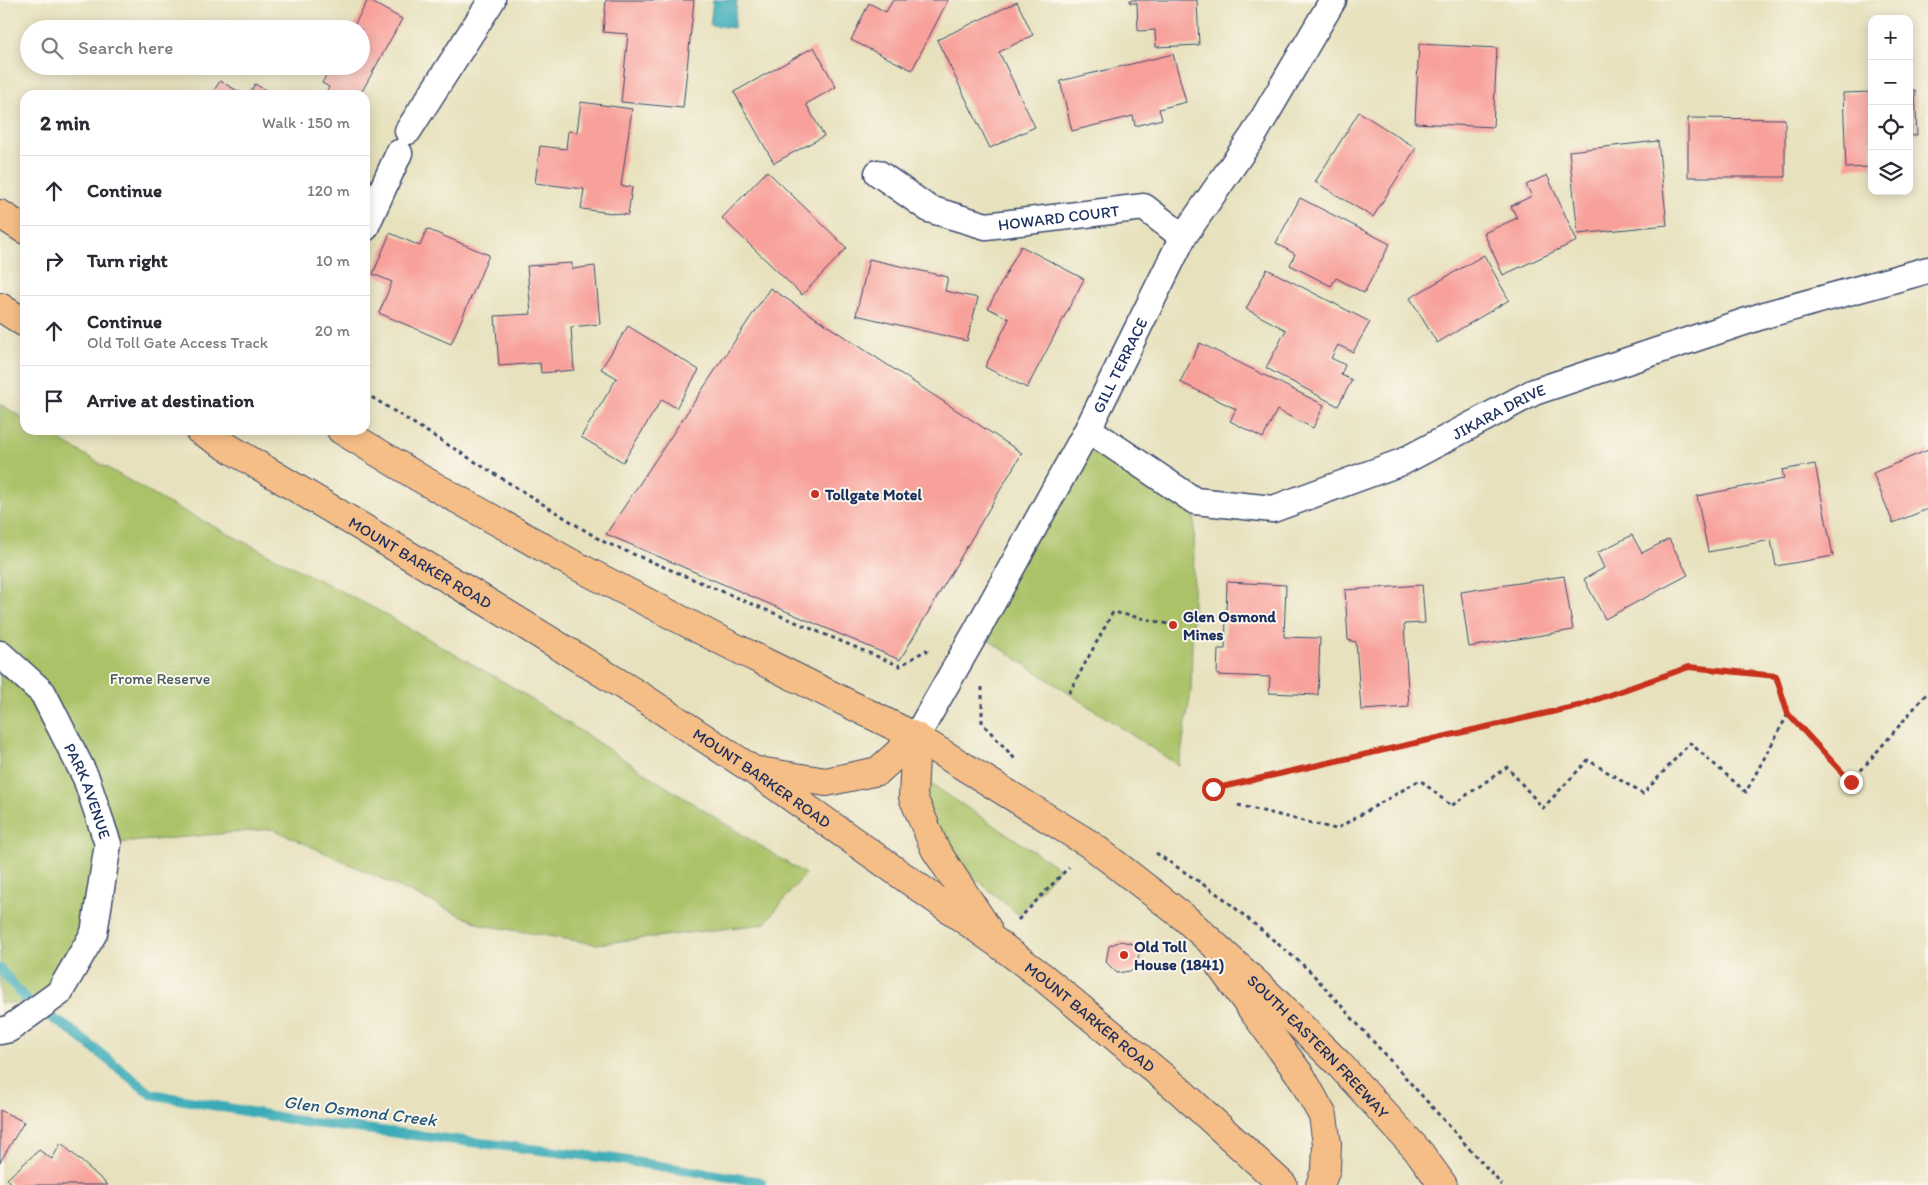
<!DOCTYPE html>
<html lang="en">
<head>
<meta charset="utf-8">
<style>
	body { margin:0; font-family:Itim,sans-serif; background:#f2f2f3; color:#2b2b33 }
	.controls { position:absolute; right:15px; top:15px; display:grid; overflow:hidden; border-radius:10px; box-shadow:0 2px 12px #0003 }
	.controls button { width:45px; height:45px; display:grid; place-items:center; padding:0; border:0; border-bottom:1px solid #e1e1e2; background:#fff; color:#2b2b33; font:25px sans-serif }
	.stop { position:absolute; width:15px; height:15px; margin:-11px; border:4px solid #c8321e; border-radius:50%; background:#fff }
	.stop.end { background:#c8321e; border-color:#fff; box-shadow:0 1px 5px #0008 }
	.list { margin:0; padding:0; list-style:none }
	h2 { display:flex; justify-content:space-between; align-items:center; height:65px; margin:0; padding:0 20px; font-size:21px }
	h2 small { font-size:16px; font-weight:400; color:#7c7c81 }
	.list li { display:grid; grid-template-columns:32px 1fr auto; gap:15px; align-items:center; box-sizing:border-box; height:70px; padding:0 20px; border-top:1px solid #e1e1e2 }
	.list b { display:block; font-size:19px; white-space:nowrap }
	.list p { margin:0; font-size:16px; white-space:nowrap; color:#7c7c81 }
	.list em { font-size:16px; font-style:normal; color:#7c7c81 }
	.icon { flex:none; width:28px; height:28px; fill:none; stroke:currentColor; stroke-width:2; stroke-linecap:round; stroke-linejoin:round }
	.map { position:relative; flex:none; width:1928px; height:1185px; overflow:hidden }
	.search { position:absolute; background:#fff; box-shadow:0 2px 12px #0003; left:20px; top:20px; width:350px; height:55px; display:flex; align-items:center; gap:12px; box-sizing:border-box; padding:0 18px; border-radius:28px; color:#7c7c81; font-size:19px }
	.panel { position:absolute; background:#fff; box-shadow:0 2px 12px #0003; left:20px; top:90px; width:350px; height:345px; border-radius:15px }
	.map>svg:first-child { display:block }
	.green { fill:#abc267; stroke:#637862 }
	.water { fill:#3aabb7; stroke:#2a6d8a }
	.lines { fill:none; stroke-linecap:round; stroke-linejoin:round }
	.stream { stroke:#3aabb7; stroke-width:10 }
	.building { fill:#f8a19b }
	.minor-casing { stroke:#3a4a6c; stroke-width:29 }
	.trunk-casing { stroke:#3a4a6c; stroke-width:30 }
	.path { stroke:#3a4a6c; stroke-width:3; stroke-dasharray:4 4; stroke-linecap:butt }
	.minor { stroke:#fff; stroke-width:26 }
	.trunk { stroke:#f6be87; stroke-width:28 }
	.route { stroke:#c8321e; stroke-width:6 }
	.poi-dot { fill:#c8321e; stroke:#fbf7ec; stroke-width:2 }
	.labels { text-anchor:middle; stroke-width:4; stroke-linejoin:round; paint-order:stroke }
	.street-label { font-size:16px; fill:#1b2f5e; stroke:#fbf7ec }
	.poi-label { font-size:16px; font-weight:bold; fill:#1b2f5e; stroke:#fbf7ec; text-anchor:start }
	.park-label { font-size:16px; fill:#465b61; stroke:#fbf7ec }
	.water-label { font-size:18px; font-style:italic; fill:#265a7d; stroke:#fbf7ec }
</style>
</head>
<body>
<div class="map">
<svg width="1928" height="1185" viewBox="0 0 1928 1185">
	<rect width="100%" height="100%" fill="#fbf7ec"/>
	<filter id="ink" filterUnits="userSpaceOnUse"><feTurbulence type="fractalNoise" baseFrequency=".02" numOctaves="2"/><feDisplacementMap in="SourceGraphic" scale="10" xChannelSelector="R" yChannelSelector="G"/><feConvolveMatrix kernelMatrix="1 2 1 2 8 2 1 2 1" color-interpolation-filters="sRGB"/></filter>
	<filter id="wash" filterUnits="userSpaceOnUse"><feTurbulence type="fractalNoise" baseFrequency=".0096" numOctaves="4" result="noise"/><feDisplacementMap in="SourceGraphic" scale="20" xChannelSelector="R" yChannelSelector="G"/><feGaussianBlur stdDeviation="1.12" result="paint"/><feColorMatrix in="noise" values="0 0 0 0 0 0 0 0 0 0 0 0 0 0 0 0 0 1.4 0 .05"/><feComposite in="paint" operator="in"/></filter>
	<g filter="url(#wash)">
		<rect width="100%" height="100%" fill="#e7e1bd"/>
		<path class="green" d="M0,404L25,419V430H43L164,501L372,607L511,686L662,784L805,874L764,924L596,944L482,925L273,829L109,844L94,933L59,993L29,1003H0Z
			M1088,429L1195,501L1191,692L1179,766L976,632Z
			M925,780L1059,868L1019,915L965,870L937,832L925,801Z"/>
		<path class="water" d="M713,0H737L734,28L710,25Z"/>
		<g class="lines">
			<path class="stream" d="M0,969L29,1003L71,1030L151,1094L305,1122L615,1159L761,1182"/>
		</g>
		<g id="blocks">
			<path class="building" d="M368,0L402,19L360,95H325L329,87L322,83L331,66H361V29H352Z
				M606,0H694L683,108L621,102L628,34L603,32Z
				M893,0H948L912,70L851,40L869,3L886,12Z
				M1130,0H1197L1199,45L1156,47L1155,30L1138,31L1137,3H1130Z
				M1017,2L1033,35L999,52L1035,127L990,148L937,40Z
				M1419,44L1497,48L1493,127L1415,123Z
				M814,47L836,87L806,104L824,136L774,163L734,92Z
				M1173,54L1186,102L1159,109L1162,119L1135,126L1133,116L1072,131L1060,81Z
				M220,81L245,95H211Z
				M255,84L274,95H249Z
				M1909,90H1915L1917,135L1909,136Z
				M1872,92V167L1846,168L1843,93Z
				M581,102L632,109L621,186L632,187L628,215L581,209L584,189L535,183L540,146L566,149L568,131L577,132Z
				M1359,112L1416,148L1373,217L1315,182Z
				M1688,118L1785,119V177H1688Z
				M1658,141L1667,225L1578,234L1569,151Z
				M767,171L847,248L802,295L722,218Z
				M1547,175L1577,241L1503,275L1484,233L1517,218L1511,206L1532,196L1526,185Z
				M1300,198L1390,244L1364,293L1336,278L1331,286L1290,265L1295,254L1276,243Z
				M427,229L489,255L451,344L379,313L392,282L373,274L390,233L420,246Z
				M1021,246L1084,279L1027,388L985,367L1009,319L988,308Z
				M1484,255L1509,300L1437,343L1410,298Z
				M869,259L948,277L945,291L978,298L967,341L856,315Z
				M572,263V269L595,266L600,324L571,327L574,370L541,373L540,363L499,366L495,316L531,314L527,266Z
				M1267,269L1370,322L1353,352L1338,345L1331,358L1345,365L1341,375L1352,380L1338,406L1266,368L1286,330L1246,309Z
				M770,288L1022,453L900,660L606,534Z
				M628,326L699,370L676,408L662,399L623,462L581,437L617,378L601,369Z
				M1200,343L1324,405L1313,428L1277,410L1263,438L1230,421L1236,409L1180,382Z
				M1928,450V509L1893,523L1873,473Z
				M1815,464L1833,556L1776,566L1771,540L1708,552L1697,496L1784,479L1782,470Z
				M1632,535L1642,553L1669,539L1688,575L1605,619L1584,579L1604,568L1597,553Z
				M1564,576L1573,630L1469,647L1461,592Z
				M1227,582L1286,585L1284,637L1320,638L1318,695L1269,693L1270,677L1217,675L1218,649H1225Z
				M1422,585L1425,623L1404,624L1409,707L1361,710L1356,642L1348,640L1345,590Z
				M1121,941L1133,944L1139,954L1136,970L1117,973L1106,962L1109,946Z
				M0,1110L24,1122L0,1162Z
				M61,1143L108,1185H13L7,1179L39,1150L52,1159Z"/>
		</g>
	</g>
	<g filter="url(#ink)">
		<use href="#blocks" fill-opacity="0" stroke="#3a4a6c" stroke-width="1"/>
		<g class="lines">
			<g class="minor-casing">
				<g id="minor">
					<path d="M408,131L492,0"/>
					<path id="s1" d="M878,173L929,209L986,226L1144,207L1183,237"/>
					<path d="M365,228L399,153"/>
					<path id="s2" d="M1088,429L1195,501L1273,509L1402,462L1534,392L1768,314L1928,270"/>
					<path id="s3" d="M0,654L43,693L86,778L108,844L94,933L59,993L9,1029L0,1031"/>
					<path id="s4" d="M916,737L976,632L1088,429L1183,237L1253,136L1333,0"/>
				</g>
			</g>
			<g class="trunk-casing">
				<g id="trunk">
					<path d="M0,214L25,230"/>
					<path d="M0,307L25,323"/>
					<path id="s5" d="M199,430L492,605L645,699L753,770L996,942L1044,978L1179,1090L1283,1185"/>
					<path id="s6" d="M341,430L418,477L571,563L728,644L916,737L1091,845L1185,918L1265,991L1338,1063L1420,1153L1443,1185"/>
					<path d="M916,737L913,797L935,849L987,928"/>
					<path d="M759,771L826,782L878,771L916,737"/>
					<path d="M1220,966L1301,1076L1323,1116L1327,1144L1326,1169L1320,1185"/>
				</g>
			</g>
			<path class="path" d="M365,393L602,541L900,666L926,650L930,653
				M982,687V723L1015,759
				M1069,693L1113,612L1173,625
				M1213,789L1577,706L1689,667L1776,676L1788,714
				M1238,805L1336,829L1420,780L1451,806L1507,767L1543,808L1588,760L1643,794L1690,743L1746,792L1788,714L1851,782L1928,692
				M1156,853L1222,897L1309,970L1502,1185
				M1018,920L1069,867"/>
			<use href="#minor" class="minor"/>
			<use href="#trunk" class="trunk"/>
		</g>
	</g>
	<g class="lines" filter="url(#ink)">
		<path class="route" d="M1213,789L1578,706L1689,667L1776,676L1788,714L1851,782"/>
	</g>
	<g class="poi-dot">
		<circle cx="815" cy="494" r="5"/>
		<circle cx="1173" cy="625" r="5"/>
		<circle cx="1124" cy="955" r="5"/>
	</g>
	<g class="labels">
		<g class="street-label">
			<text dy="6" stroke="none"><textPath href="#s1" startOffset="195">HOWARD COURT</textPath></text>
			<text dy="6" stroke="none"><textPath href="#s4" startOffset="424">GILL TERRACE</textPath></text>
			<text dy="6" stroke="none"><textPath href="#s2" startOffset="454">JIKARA DRIVE</textPath></text>
			<text dy="6" stroke="none"><textPath href="#s5" startOffset="258">MOUNT BARKER ROAD</textPath></text>
			<text dy="6" stroke="none"><textPath href="#s5" startOffset="662">MOUNT BARKER ROAD</textPath></text>
			<text dy="6" stroke="none"><textPath href="#s3" startOffset="166">PARK AVENUE</textPath></text>
			<text dy="6" stroke="none"><textPath href="#s5" startOffset="1068">MOUNT BARKER ROAD</textPath></text>
			<text dy="6" stroke="none"><textPath href="#s6" startOffset="1162">SOUTH EASTERN FREEWAY</textPath></text>
		</g>
		<g class="poi-label">
			<text x="825" y="500">Tollgate Motel</text>
			<text x="1183" y="622">Glen Osmond<tspan x="1183" dy="18">Mines</tspan></text>
			<text x="1134" y="952">Old Toll<tspan x="1134" dy="18">House (1841)</tspan></text>
		</g>
		<g class="park-label">
			<text x="160" y="684">Frome Reserve</text>
		</g>
		<g class="water-label">
			<text transform="translate(360 1111) rotate(7)" y="6">Glen Osmond Creek</text>
		</g>
	</g>
</svg>
<div class="controls">
<button>+</button>
<button>−</button>
<button><svg class="icon" aria-label="locate" viewBox="0 0 24 24"><circle cx="12" cy="12" r="6"/><path d="M12 2v4M12 18v4M2 12h4M18 12h4"/></svg></button>
<button><svg class="icon" aria-label="layers" viewBox="0 0 24 24"><path d="M12 4l9 5-9 5-9-5zM3 14l9 5 9-5"/></svg></button>
</div>
<div class="stop" style="left:1213px;top:789px"></div>
<div class="stop end" style="left:1851px;top:782px"></div>
<div class="search"><svg class="icon" aria-label="search" viewBox="0 0 24 24"><circle cx="10" cy="10" r="6"/><path d="M15 15l6 6"/></svg>Search here</div>
<section class="panel">
<h2>2 min<small>Walk · 150 m</small></h2>
<ul class="list">
<li><svg class="icon" aria-label="ahead" viewBox="0 0 24 24"><path d="M12 20V5M6 11l6-6 6 6"/></svg><div><b>Continue</b></div><em>120 m</em></li>
<li><svg class="icon" aria-label="right" viewBox="0 0 24 24"><path d="M7 20v-9h11M14 6l5 5-5 5"/></svg><div><b>Turn right</b></div><em>10 m</em></li>
<li><svg class="icon" aria-label="ahead" viewBox="0 0 24 24"><path d="M12 20V5M6 11l6-6 6 6"/></svg><div><b>Continue</b><p>Old Toll Gate Access Track</p></div><em>20 m</em></li>
<li><svg class="icon" aria-label="arrive" viewBox="0 0 24 24"><path d="M6 21V4h12l-3 4 3 4H6"/></svg><div><b>Arrive at destination</b></div></li>
</ul>
</section>
</div>
</body>
</html>
